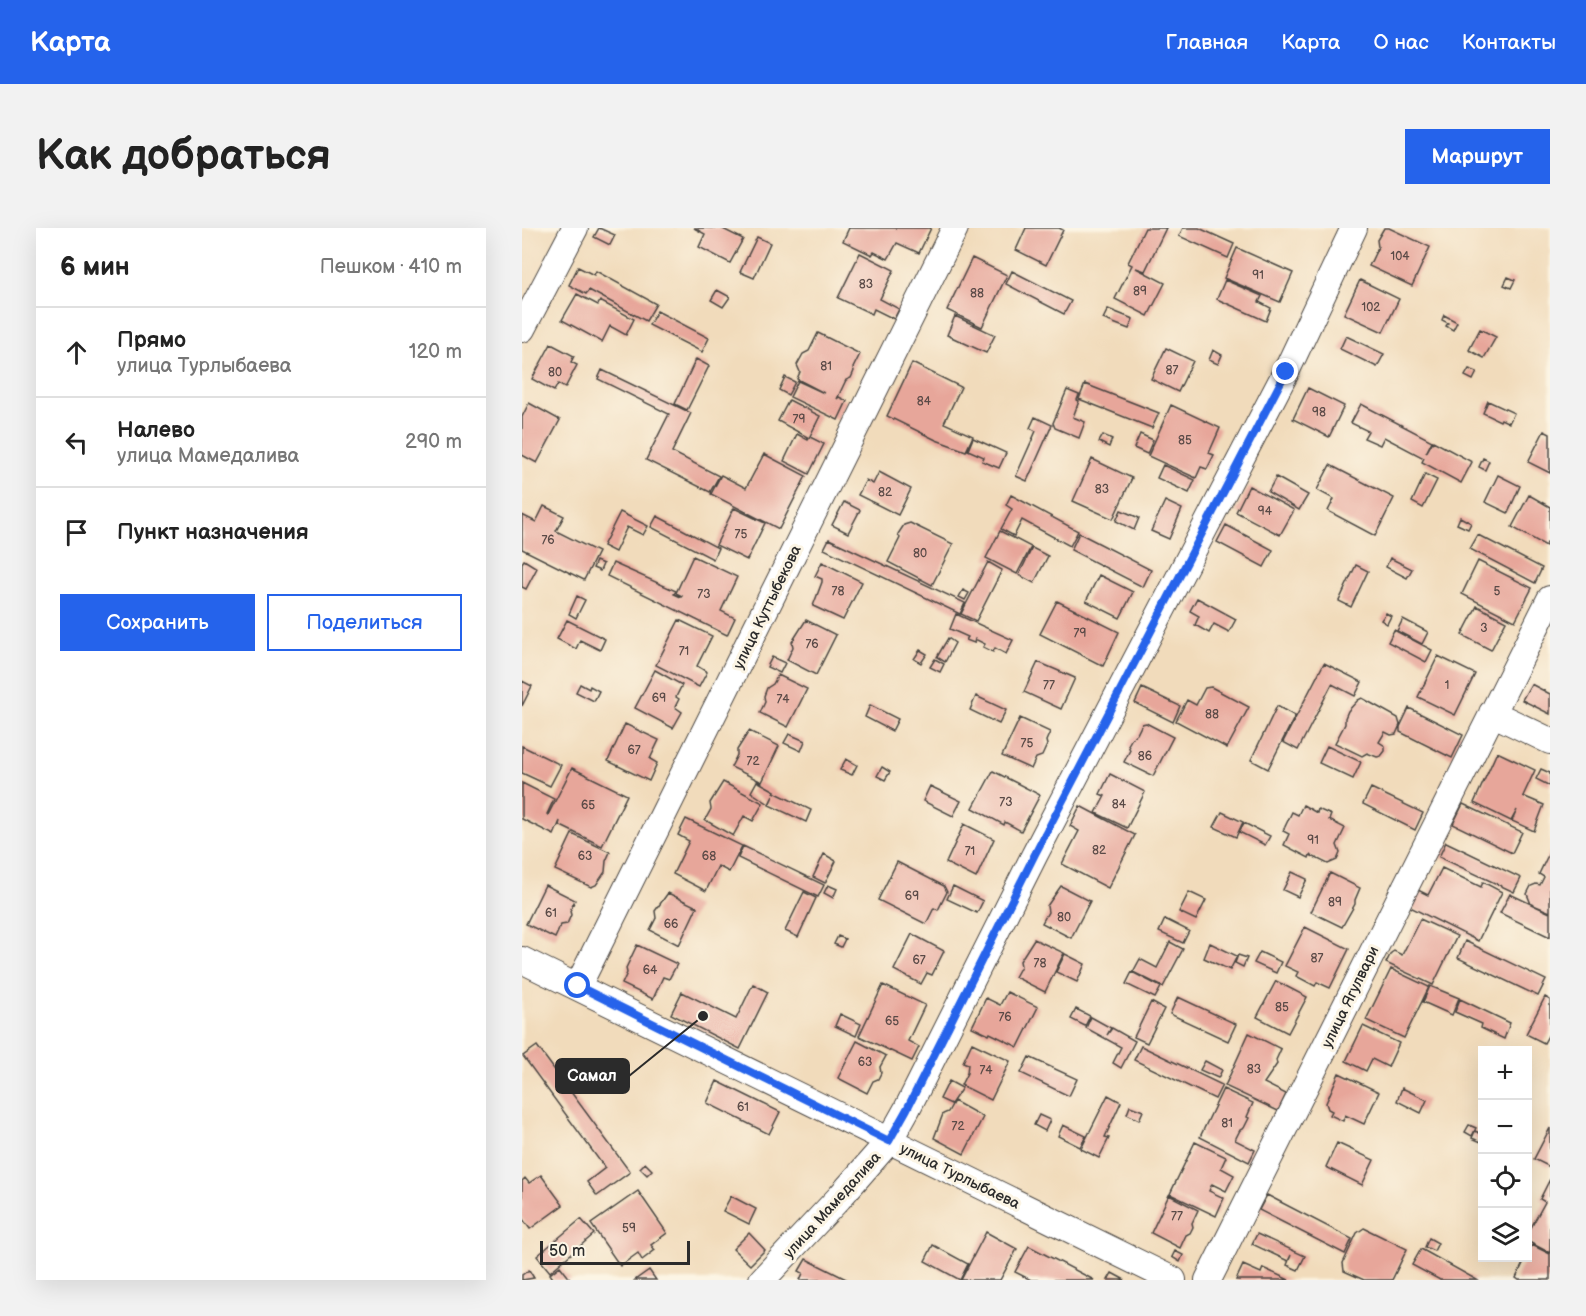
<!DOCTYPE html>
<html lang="ru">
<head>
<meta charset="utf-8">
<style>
	body { margin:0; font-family:"Balsamiq Sans",sans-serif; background:#f2f2f2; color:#222 }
	.controls { position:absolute; right:18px; bottom:18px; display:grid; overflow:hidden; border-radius:0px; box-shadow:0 6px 24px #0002 }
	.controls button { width:54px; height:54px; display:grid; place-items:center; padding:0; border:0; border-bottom:2px solid #e0e0e0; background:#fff; color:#222; font:30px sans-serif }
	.scale { position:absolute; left:18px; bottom:15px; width:150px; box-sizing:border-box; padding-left:6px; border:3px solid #2b2b2b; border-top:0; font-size:16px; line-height:21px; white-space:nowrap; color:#2b2b2b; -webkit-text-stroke:4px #fcf5e5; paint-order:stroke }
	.stop { position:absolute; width:18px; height:18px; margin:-14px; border:4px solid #2563eb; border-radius:50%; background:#fff }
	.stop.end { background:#2563eb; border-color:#fff; box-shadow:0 2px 6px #0008 }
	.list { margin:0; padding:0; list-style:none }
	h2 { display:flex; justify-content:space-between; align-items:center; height:78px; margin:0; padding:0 24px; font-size:26px }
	h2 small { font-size:20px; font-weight:400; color:#767676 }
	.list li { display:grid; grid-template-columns:39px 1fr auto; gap:18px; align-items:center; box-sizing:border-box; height:90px; padding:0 24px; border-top:2px solid #e0e0e0 }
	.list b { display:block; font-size:22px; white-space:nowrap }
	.list p { margin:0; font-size:20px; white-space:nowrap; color:#767676 }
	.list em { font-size:20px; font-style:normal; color:#767676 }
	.actions { display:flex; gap:12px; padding:18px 24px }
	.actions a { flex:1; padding:14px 0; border:2px solid #2563eb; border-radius:0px; text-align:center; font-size:21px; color:#2563eb }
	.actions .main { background:#2563eb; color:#fff }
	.icon { flex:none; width:33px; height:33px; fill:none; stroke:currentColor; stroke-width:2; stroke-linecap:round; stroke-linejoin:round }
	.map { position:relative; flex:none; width:1028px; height:1052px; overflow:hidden; border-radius:0px }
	header { display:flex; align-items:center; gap:36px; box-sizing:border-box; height:84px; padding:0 30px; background:#2563eb; color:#fff }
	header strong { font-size:28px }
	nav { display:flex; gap:33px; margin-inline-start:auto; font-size:21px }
	.intro { display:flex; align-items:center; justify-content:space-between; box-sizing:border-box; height:144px; padding:0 36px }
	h1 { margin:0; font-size:42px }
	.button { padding:15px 27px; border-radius:0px; background:#2563eb; color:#fff; font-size:21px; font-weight:700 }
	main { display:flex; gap:36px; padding:0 36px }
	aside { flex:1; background:#fff; border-radius:0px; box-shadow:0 6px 24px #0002 }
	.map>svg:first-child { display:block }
	.building { fill:#e7a69a }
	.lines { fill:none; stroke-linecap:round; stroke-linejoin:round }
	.minor-casing { stroke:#494541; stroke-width:28 }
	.minor { stroke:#fff; stroke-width:26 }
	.route { stroke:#2563eb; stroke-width:8 }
	.labels { text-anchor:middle; stroke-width:6; stroke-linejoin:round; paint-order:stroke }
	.number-label { font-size:12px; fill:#5a4a47 }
	.street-label { font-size:15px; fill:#2b2b2b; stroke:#fcf5e5 }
	.leader { fill:none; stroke:#2b2b2b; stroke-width:2 }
	.callout-dot { fill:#2b2b2b; stroke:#fcf5e5; stroke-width:2 }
	.callout { fill:#2b2b2b; stroke:#2b2b2b; stroke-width:2 }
	.callout-label { font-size:16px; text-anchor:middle; font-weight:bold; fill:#fff }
</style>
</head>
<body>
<header>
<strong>Карта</strong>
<nav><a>Главная</a><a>Карта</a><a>О нас</a><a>Контакты</a></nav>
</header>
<div class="intro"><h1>Как добраться</h1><a class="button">Маршрут</a></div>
<main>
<aside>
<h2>6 мин<small>Пешком · 410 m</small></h2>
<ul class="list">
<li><svg class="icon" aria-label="ahead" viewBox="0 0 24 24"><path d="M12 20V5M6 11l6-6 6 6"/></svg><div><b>Прямо</b><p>улица Турлыбаева</p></div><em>120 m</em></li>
<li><svg class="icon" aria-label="left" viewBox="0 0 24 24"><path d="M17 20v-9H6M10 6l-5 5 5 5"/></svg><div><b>Налево</b><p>улица Мамедалива</p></div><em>290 m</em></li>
<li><svg class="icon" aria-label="arrive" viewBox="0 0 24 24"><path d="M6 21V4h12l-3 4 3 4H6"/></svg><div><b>Пункт назначения</b></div></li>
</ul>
<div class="actions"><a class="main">Сохранить</a><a>Поделиться</a></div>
</aside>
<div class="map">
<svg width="1028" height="1052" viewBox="0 0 1028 1052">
	<rect width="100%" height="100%" fill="#fcf5e5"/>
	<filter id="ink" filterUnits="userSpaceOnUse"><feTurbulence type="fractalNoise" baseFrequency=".0167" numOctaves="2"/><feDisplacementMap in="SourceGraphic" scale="12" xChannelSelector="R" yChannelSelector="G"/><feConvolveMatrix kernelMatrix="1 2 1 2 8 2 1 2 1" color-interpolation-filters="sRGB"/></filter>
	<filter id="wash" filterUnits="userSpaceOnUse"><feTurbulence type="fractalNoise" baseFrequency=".008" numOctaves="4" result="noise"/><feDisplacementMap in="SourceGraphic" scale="24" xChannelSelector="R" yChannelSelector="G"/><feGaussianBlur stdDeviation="1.35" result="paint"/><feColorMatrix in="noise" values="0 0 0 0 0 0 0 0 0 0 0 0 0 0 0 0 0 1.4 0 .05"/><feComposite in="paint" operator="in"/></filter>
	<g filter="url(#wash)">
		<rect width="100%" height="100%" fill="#f1dbbb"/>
		<g id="blocks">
			<path class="building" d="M77,0L93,7L88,17L72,9Z
				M172,0H199L221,11L208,35L177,19L183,6Z
				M327,0H409L397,25L375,15L366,31L352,24L350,27L321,13Z
				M504,0H537L541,2L524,37L494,22Z
				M623,0H644L623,43L614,40L643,55L626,88L593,71L610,37L606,35Z
				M661,0H677L712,16L706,30L657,8Z
				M862,0H867L908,19L890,58L847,38L856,19L855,12Z
				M235,9L248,15L232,50L218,44Z
				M715,20L771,45L758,74L702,50Z
				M338,25L372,42L358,71L377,81L372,91L352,81L350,86L316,70Z
				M450,30L485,47L460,99L425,82Z
				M56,39L72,47L74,43L134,76L124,93L67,62L64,66L47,57Z
				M490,43L549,73L542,86L484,56Z
				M986,49L993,52L989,60L982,57Z
				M703,52L740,68L737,74L749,80L744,93L695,71Z
				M838,52L877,71L861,104L822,86Z
				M195,62L208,69L201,79L189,72Z
				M55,66L76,77L78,73L112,91L104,107L88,98L80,114L40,92Z
				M586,81L611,91L607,101L581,91Z
				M135,83L187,110L180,124L127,97Z
				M922,87L935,94L931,102L924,98L926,95L920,92Z
				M433,88L473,107L464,125L425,107Z
				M958,101L974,109L962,130L947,122Z
				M296,105L338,126L331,140L332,143L329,150L324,152L315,171L317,169L325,173L316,192L268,169L276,153L302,165L275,151L278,144L275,137L281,126L287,123Z
				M824,108L862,126L855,139L818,121Z
				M29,116L52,128L49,134L55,137L43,160L36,156L32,163L10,151Z
				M644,120L671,133L656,164L629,151Z
				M691,122L700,127L696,136L687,132Z
				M174,131L187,138L165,182L153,176Z
				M390,135L439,159L422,195L451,208L444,223L414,212L365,188Z
				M947,141L955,144L951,152L943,148Z
				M80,142L169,185L150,224L197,248L188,264L124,232L147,186L76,151Z
				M263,149L273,154L266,167L257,162Z
				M563,156L637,185L630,200L557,171Z
				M786,160L822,178L807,209L771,191Z
				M545,162L557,167L555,172L557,173L551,189L563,194L557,210L533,200L531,195Z
				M267,172L298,188L287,210L256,193Z
				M966,173L992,185L987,195L979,191L978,193L961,185Z
				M7,175L38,192L15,235L0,227V189Z
				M839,176L910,213L904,225L911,213L950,234L939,255L900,234L902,230L862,209L858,217L842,210L846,203L829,195Z
				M649,177L698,200L687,225L692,227L685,241L679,239L674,250L626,228Z
				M513,189L530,197L505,253L494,248L514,203L508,200Z
				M1022,203L1028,206V245L1006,234Z
				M275,206L286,212L288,209L302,216L287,246L262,233Z
				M618,206L631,212L625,226L612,220Z
				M581,207L590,211L587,219L577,214Z
				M451,210L484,225L477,240L460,233L462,229L446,222Z
				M242,226L284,248L257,301L189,266L199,247L224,260Z
				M961,230L967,233L963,242L957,239Z
				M570,231L610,250L591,291L551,273Z
				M641,237L673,252L667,265L635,250Z
				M808,237L872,270L853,308L806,283L812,271L795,262Z
				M357,244L389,261L376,287L336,267L344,252L351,256Z
				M903,246L915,252L901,280L890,274Z
				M976,247L998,258L986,285L963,274Z
				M754,249L786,267L777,282L746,264Z
				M727,258L772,282L758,307L714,284Z
				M489,267L556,303L548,318L500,292L492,308L479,301L490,281L484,277Z
				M1007,267L1028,279V317L1025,315L1024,318L990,299Z
				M643,273L660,281L647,311L629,303Z
				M322,274L338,282L326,305L310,297Z
				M22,278L42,288L34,303L76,324L62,352L0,321V287L14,294Z
				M212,280L243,295L225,332L194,317Z
				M599,282L617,290L612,302L594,293Z
				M98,284L126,298L121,307L105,299L93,324L81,318Z
				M135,288L196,320L191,331L129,299Z
				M938,289L949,295L946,301L935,296Z
				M388,295L431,316L410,357L366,334L378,310L376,306L382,297Z
				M704,297L751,322L742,339L695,314Z
				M478,303L509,319L495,346L464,330Z
				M557,305L629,342L621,359L549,322Z
				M956,307L1020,340L1013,355L948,321Z
				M307,311L443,375L438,386L302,321Z
				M510,320L526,328L512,355L497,347Z
				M171,328L215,349L199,383L213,390L205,407L85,348L91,335L154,363L152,366L159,369L160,368L154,365Z
				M868,330L890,341L885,350L864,339Z
				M2,332L15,340L4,361L0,359V335Z
				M74,333L81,336L78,343L71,340Z
				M956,333L1010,360L993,393L940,366Z
				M300,334L340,354L321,392L291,378L300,354V351L293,348Z
				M466,334L480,342L454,393L439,386Z
				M834,337L846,343L829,379L817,373Z
				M577,347L611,364L598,390L564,373Z
				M441,362L447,365L443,372L437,369Z
				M55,368L63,372L54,390L47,386Z
				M675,370L714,391L707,404L692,396L687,405L673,397L677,388L668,383Z
				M535,373L597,404L581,438L518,406Z
				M955,378L984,393L969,422L940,407Z
				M864,385L869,388L865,396L859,392Z
				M434,386L491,412L484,426L473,420L471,424L461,419L463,416L453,411L452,415L444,412L446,409L428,401Z
				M881,391L906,404L900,416L875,403Z
				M45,392L83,411L78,422L58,412L54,421L35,411Z
				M157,392L190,408L175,438L185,444L177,459L134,437Z
				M284,392L314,407L294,447L265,432L271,419L270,414Z
				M872,402L910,422L904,434L866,414Z
				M426,410L433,415L423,434L415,429Z
				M398,422L405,426L399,435L392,431Z
				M916,428L953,446L933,487L896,469Z
				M250,429L263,435L258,445L245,439Z
				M413,431L422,436L418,444L408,439Z
				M516,434L553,450L539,481L502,464Z
				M802,435L840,454L833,468L810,456L776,522L761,514Z
				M133,442L160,457L154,469L157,471L153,479L160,484L151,500L113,480Z
				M256,447L285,461L266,499L238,485L243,474L242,468L245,460L251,456Z
				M0,453L10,458L0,478Z
				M58,456L67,461L68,458L77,463L72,473L54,464Z
				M1009,456L1028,466V486L1000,472Z
				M689,459L727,479L705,520L654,493L665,472L674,477L683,460Z
				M620,460L658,478L651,494L613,475Z
				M454,468L484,482L477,496L448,482Z
				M840,470L876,490L878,497L874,506L869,507L863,504L857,514L863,518V523L859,528L855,529L845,525L840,528L813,515L823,496V490L826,483L836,472Z
				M348,477L376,491L370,503L343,489Z
				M755,478L773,488L746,541L729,532Z
				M887,480L941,507L930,530L878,504V499Z
				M498,490L528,504L524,513L525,517L520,528L514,530L509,541L480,528Z
				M624,495L651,509L631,548L602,534L608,522L606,517L610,510L615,506L620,496Z
				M103,496L137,512L128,531L135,535L127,553L86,533Z
				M227,503L257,518L240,554L209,539L215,527V522Z
				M267,506L283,513L279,523L262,515Z
				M0,518L39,537L28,558L0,545Z
				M805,518L839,534L831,551L797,535Z
				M975,524L1013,542L1001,568L1022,577L1012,603L990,593L995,582L989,593L952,575Z
				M324,531L335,537L330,547L318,542Z
				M360,539L368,544L363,552L355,548Z
				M50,540L105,567L80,618L37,597L38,593L32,607L0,591V555L32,571L25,586L26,587Z
				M1019,541L1028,545V558L1014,551Z
				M471,543L518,567L499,603L483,594L482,597L451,580Z
				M588,546L623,564L605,600L574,585L583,568L578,566Z
				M235,553L253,563L252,564L289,582L284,594L247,577L251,568L247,576L229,564Z
				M201,554L241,575L231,593L222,588L211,608L183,592L189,581L188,575Z
				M408,558L439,573L431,588L401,573Z
				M849,560L901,585L893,602L841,576Z
				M941,576L1000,604L990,625L931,596Z
				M781,577L795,585L796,581L809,587L807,592L823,600L815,617L818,625L815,632L806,636L788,627L787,630L762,617L767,606L761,603L770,584L776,587Z
				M558,578L613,607L586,660L540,636L557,603L548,598Z
				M700,584L721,594L714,609L692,599Z
				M164,591L220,618L207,644L196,638L184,663L151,646L167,613L156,607Z
				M722,595L748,608L743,617L717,604Z
				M442,596L472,611L454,650L424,635Z
				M50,606L88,624L84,633L83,644L74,657L69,659L33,642Z
				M924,614L999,650L992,664L917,629Z
				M221,618L302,657L296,669L216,630Z
				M1028,623V684L1009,676L1028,685V709L978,685L988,666L1009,676L1005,666L1009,658L1014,656L1018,657L1022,649L1017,646Z
				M302,626L314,633L303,655L291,649Z
				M375,634L422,658L425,664L416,682L412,680L404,696L356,672Z
				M920,640L959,659L961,654L980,664L956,713L888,679L896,662L906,667Z
				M770,644L785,651L776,669L761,662Z
				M808,645L838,660L833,672V676L820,699L789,684Z
				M23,657L53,672L48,683L49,687L45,696L39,697L33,710L4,696Z
				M306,657L315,661L311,670L302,665Z
				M431,658L461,673L455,685L425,671Z
				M539,658L568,673L549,710L520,695L526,684L525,678Z
				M282,664L294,670L276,709L263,703Z
				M667,664L684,672L674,692L657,684Z
				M146,665L175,679L157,717L128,702L134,690L133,683Z
				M643,691L667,703L661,715L637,704Z
				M898,691L935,708L911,757L864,735L869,725L872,723L880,727Z
				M783,699L827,721L808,760L795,754L793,758L774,748L776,744L763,738Z
				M390,706L422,723L410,747L405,745L399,756L372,742Z
				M316,708L323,711L319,719L312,716Z
				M512,711L542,725L523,764L493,749L499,738L498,733Z
				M943,713L1024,752L1016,768L936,730Z
				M648,714L661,721L641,759L611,744L618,731L635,740Z
				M688,715L715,728L708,742L682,730Z
				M115,717L155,736L147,751L141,749L131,771L100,756L105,745L104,740Z
				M738,724L759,734L754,745L732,735Z
				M543,726L563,736L555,754L534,744Z
				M716,727L725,730L721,739L713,735Z
				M869,741L907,759L882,810L844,792Z
				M610,744L639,759L633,770L604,756Z
				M754,753L785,769L766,805L735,789Z
				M231,756L246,764L218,821L149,786L160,764L214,791Z
				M361,757L403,777L386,813L397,819L390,833L337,808Z
				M908,758L937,770L930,787L901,774Z
				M485,764L516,779L496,819L468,805L467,807L450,799L464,770L478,777Z
				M656,769L714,796L706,813L648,786Z
				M1023,769L1028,772V804L1022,815L1004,806Z
				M938,771L988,795L982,811L959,800L960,796L933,784Z
				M629,774L642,781L625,815L612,809Z
				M554,781L568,788L563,798L549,791Z
				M318,786L339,796L334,808L313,798Z
				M569,789L589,800L585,807L590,800L613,813L599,840L591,835L599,819L564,800Z
				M841,798L877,815L866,839L850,831L844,843L824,833Z
				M727,805L759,821L754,832L755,836L742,855L764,866L756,883L703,858Z
				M335,813L364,828L358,839L359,845L356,851L351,853L345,865L316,850Z
				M450,815L488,833L469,872L439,857L445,845L446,836L441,834Z
				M15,818L108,944L75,968L65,954L83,940L1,828Z
				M619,818L700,857L693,871L612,832Z
				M507,829L555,851L547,868L499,845Z
				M683,833L700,842L696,850L678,842Z
				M817,845L857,864L842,896L823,887L821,893L808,887L810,883L806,881L804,875Z
				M195,853L258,884L247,906L185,875Z
				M427,853L440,860L429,876L418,871Z
				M880,860L905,872L899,885L875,873Z
				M701,861L731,875L725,889L727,890L722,900L718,902L713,912L733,922L727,934L678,909Z
				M586,867L599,874L583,909L587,910L577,930L559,921Z
				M432,873L461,889L442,926L412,910L421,886L426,884Z
				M608,878L621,883L617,892L605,886Z
				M517,887L528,892L523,903L512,897Z
				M541,897L564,908L558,919L536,908Z
				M947,897L954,900L950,908L943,904Z
				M1028,900V939L1012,931Z
				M953,903L960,906L959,914L950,910Z
				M673,914L704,929L699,940L712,947L704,963L690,956L687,963L702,970L694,988L648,966Z
				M815,915L852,932L840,957L804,939Z
				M123,935L130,942L125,947L118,940Z
				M19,947L41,977L8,1001L0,990V953L3,950L7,955Z
				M1028,951V1025L1005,1013V1007L1023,974L1018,971Z
				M116,963L145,1005L129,1017L133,1022L120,1032L116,1025L98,1038L69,996Z
				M647,967L676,982L670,995L671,999L668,1005L664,1007L658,1020L629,1005Z
				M745,967L830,1011L823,1026L737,982Z
				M209,968L234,981L227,996L201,983Z
				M59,991L72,1006L28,1044L15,1028Z
				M842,1000L885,1021L870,1052H842L822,1043L821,1035L835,1005Z
				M464,1004L495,1021L478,1052H439Z
				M227,1005L243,1022L228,1037L211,1021Z
				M735,1006L783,1028L776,1042L765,1037L769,1027L766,1033L730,1016Z
				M907,1010L916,1015L912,1023L903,1019Z
				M411,1017L446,1036L438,1052L403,1033Z
				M1010,1017L1028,1026V1052H997L994,1050Z
				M507,1018L572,1052H509L493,1044Z
				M899,1021L955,1052H918L890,1037Z
				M653,1023L661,1027L658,1034L650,1029Z
				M284,1031L326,1052H278L281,1045L277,1043Z
				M721,1037L739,1045L741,1040L767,1052H714Z
				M38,1038L49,1052H32L28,1046Z
				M7,1042L12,1050L0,1052V1047Z
				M127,1042L134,1052H113Z
				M590,1045L603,1052H586Z"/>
		</g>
	</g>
	<g filter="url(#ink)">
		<use href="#blocks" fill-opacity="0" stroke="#494541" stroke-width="1.5"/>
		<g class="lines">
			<g class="minor-casing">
				<path id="minor" d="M0,101L53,0
					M970,485L1028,513
					M0,732L651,1052
					M56,758L433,0
					M240,1052L317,970L367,913L385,881L513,626L764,144L832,0
					M686,1052L1028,371"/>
			</g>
			<use href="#minor" class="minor"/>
		</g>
	</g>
	<g class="lines" filter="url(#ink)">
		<path class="route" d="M56,758L367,913L385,881L513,626L764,144"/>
	</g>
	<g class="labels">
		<g class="number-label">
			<text x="878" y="32">104</text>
			<text x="736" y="51">91</text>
			<text x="344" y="60">83</text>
			<text x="618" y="67">89</text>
			<text x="455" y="69">88</text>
			<text x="849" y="83">102</text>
			<text x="304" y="142">81</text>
			<text x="650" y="146">87</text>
			<text x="33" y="148">80</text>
			<text x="402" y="177">84</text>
			<text x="797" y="188">98</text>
			<text x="277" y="195">79</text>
			<text x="663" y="216">85</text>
			<text x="580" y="265">83</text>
			<text x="363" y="268">82</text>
			<text x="743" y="287">94</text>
			<text x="219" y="310">75</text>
			<text x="26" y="316">76</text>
			<text x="398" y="329">80</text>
			<text x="316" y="367">78</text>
			<text x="975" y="367">5</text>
			<text x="182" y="370">73</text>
			<text x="962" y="404">3</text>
			<text x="558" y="409">79</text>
			<text x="290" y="420">76</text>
			<text x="162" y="427">71</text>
			<text x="527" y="461">77</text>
			<text x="925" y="461">1</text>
			<text x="137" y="474">69</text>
			<text x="261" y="475">74</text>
			<text x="690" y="490">88</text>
			<text x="505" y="519">75</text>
			<text x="112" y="526">67</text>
			<text x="623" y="532">86</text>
			<text x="231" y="537">72</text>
			<text x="484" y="578">73</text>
			<text x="597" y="580">84</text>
			<text x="66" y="581">65</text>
			<text x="791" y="616">91</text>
			<text x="577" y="626">82</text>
			<text x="448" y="627">71</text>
			<text x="63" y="632">63</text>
			<text x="187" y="632">68</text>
			<text x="390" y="672">69</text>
			<text x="813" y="678">89</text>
			<text x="29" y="689">61</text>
			<text x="542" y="693">80</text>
			<text x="149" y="700">66</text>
			<text x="795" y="734">87</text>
			<text x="397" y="736">67</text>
			<text x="518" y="739">78</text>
			<text x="128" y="746">64</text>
			<text x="760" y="783">85</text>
			<text x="483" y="793">76</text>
			<text x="370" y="797">65</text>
			<text x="343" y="838">63</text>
			<text x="732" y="845">83</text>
			<text x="464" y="846">74</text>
			<text x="221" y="883">61</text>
			<text x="705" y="899">81</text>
			<text x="436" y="902">72</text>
			<text x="655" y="992">77</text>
			<text x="107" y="1004">59</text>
		</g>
		<g class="street-label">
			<text transform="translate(245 379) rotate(-64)" y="5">улица Куттыбекова</text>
			<text transform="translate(828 769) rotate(-64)" y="5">улица Ягулвари</text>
			<text transform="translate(438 948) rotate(26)" y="5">улица Турлыбаева</text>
			<text transform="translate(310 977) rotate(-48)" y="5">улица Мамедалива</text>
		</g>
	</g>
	<path class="leader" d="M181 788L107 848"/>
	<circle class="callout-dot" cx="181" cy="788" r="6"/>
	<rect class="callout" x="34" y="831" width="73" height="34" rx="6"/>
	<g class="callout-label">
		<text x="70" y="853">Самал</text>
	</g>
</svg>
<div class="controls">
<button>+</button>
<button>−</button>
<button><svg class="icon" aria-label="locate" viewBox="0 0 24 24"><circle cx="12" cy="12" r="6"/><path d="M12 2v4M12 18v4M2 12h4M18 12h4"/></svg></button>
<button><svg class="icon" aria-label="layers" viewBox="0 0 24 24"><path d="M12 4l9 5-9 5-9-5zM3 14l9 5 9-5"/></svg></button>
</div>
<div class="scale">50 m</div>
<div class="stop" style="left:56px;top:758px"></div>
<div class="stop end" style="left:764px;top:144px"></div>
</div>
</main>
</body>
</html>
